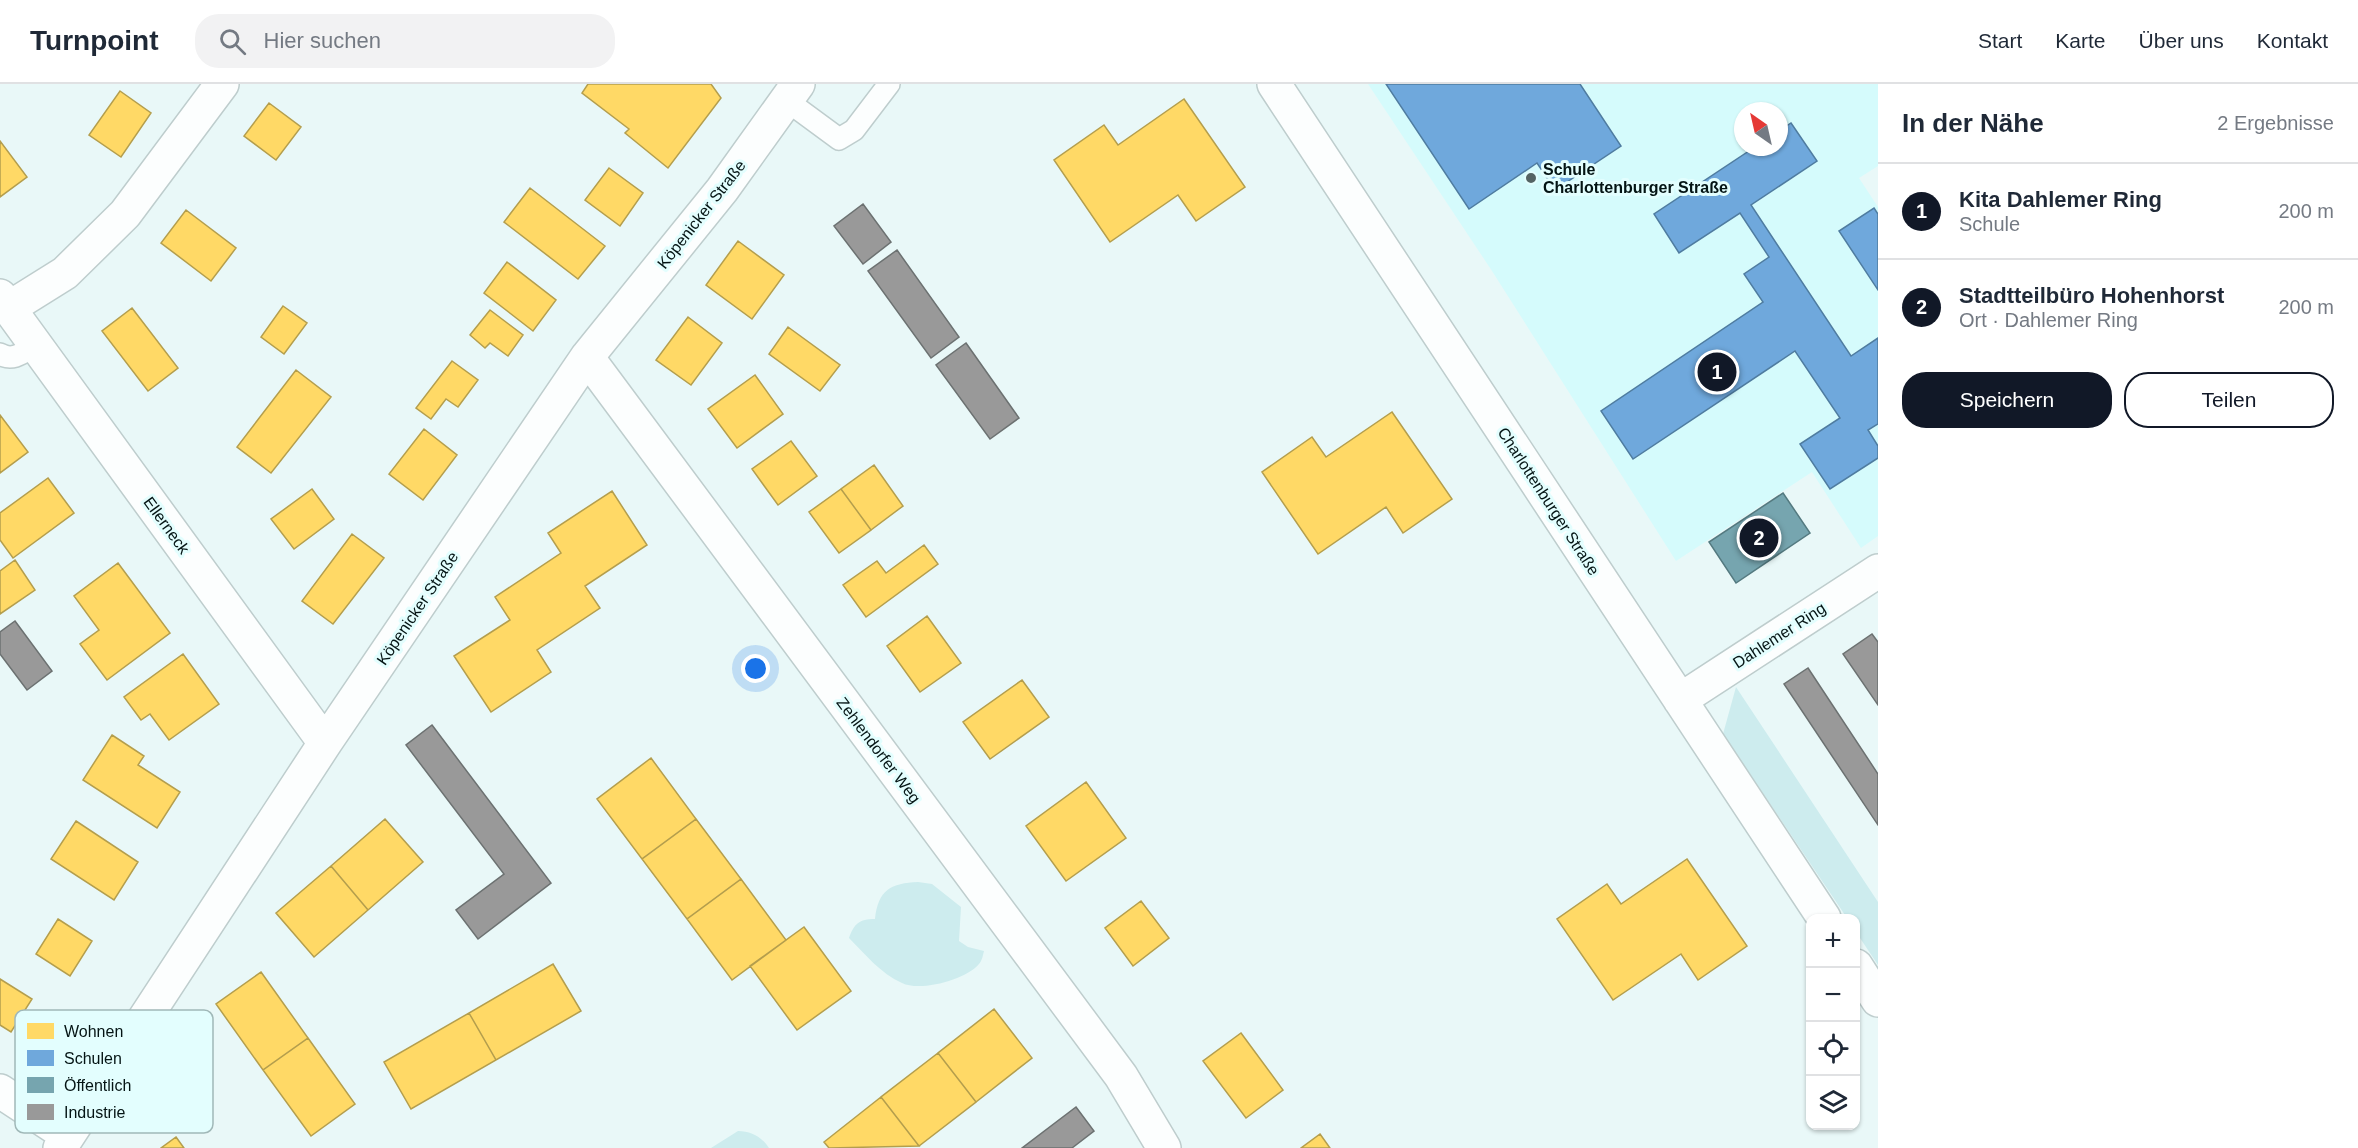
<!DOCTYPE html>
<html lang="de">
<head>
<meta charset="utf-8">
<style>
	body { margin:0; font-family:Arial,sans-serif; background:#f2f2f3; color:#1f2937 }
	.controls { position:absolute; right:18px; bottom:18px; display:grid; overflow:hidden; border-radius:12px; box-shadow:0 2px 4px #0004 }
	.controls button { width:54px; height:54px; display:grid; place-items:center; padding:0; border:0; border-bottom:2px solid #e0e1e3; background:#fff; color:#1f2937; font:30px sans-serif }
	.compass { position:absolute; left:1734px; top:18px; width:54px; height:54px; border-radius:50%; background:#fff; box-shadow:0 2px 4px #0004; rotate:326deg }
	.you { position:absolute; left:756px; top:585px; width:21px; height:21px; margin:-15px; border:4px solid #fff; border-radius:50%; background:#1a73e8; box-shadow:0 0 0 9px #1a73e833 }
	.badge { display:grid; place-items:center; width:39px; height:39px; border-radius:50%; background:#111827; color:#fff; font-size:20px; font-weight:700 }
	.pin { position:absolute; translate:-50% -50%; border:3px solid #fff; box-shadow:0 2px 6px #0006 }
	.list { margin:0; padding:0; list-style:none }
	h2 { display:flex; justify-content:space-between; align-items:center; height:78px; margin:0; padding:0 24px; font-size:26px }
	h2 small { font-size:20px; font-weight:400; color:#747a83 }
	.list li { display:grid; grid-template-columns:39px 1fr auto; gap:18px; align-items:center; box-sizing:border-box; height:96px; padding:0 24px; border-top:2px solid #e0e1e3 }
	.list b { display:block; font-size:22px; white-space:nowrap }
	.list p { margin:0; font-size:20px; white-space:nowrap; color:#747a83 }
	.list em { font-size:20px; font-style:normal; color:#747a83 }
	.actions { display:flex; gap:12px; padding:18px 24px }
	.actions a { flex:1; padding:14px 0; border:2px solid #111827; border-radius:24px; text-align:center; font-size:21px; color:#111827 }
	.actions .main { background:#111827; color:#fff }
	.icon { flex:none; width:33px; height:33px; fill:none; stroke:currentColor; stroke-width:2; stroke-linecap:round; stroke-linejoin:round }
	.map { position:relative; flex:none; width:1878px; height:1064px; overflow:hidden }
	header { display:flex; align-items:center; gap:36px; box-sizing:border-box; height:84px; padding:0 30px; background:#fff; border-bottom:2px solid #e0e1e3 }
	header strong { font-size:28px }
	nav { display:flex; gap:33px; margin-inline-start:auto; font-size:21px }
	.search { width:420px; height:54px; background:#f2f2f3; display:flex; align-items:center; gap:15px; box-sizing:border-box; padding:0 21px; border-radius:24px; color:#747a83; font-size:22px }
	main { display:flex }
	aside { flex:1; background:#fff }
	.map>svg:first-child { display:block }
	.built { fill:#d5fbfc; fill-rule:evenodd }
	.green { fill:#cdecee }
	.homes { fill:#ffd966; stroke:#b49e4d; stroke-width:1.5 }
	.schools { fill:#6fa8dc; stroke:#4f7ca0; stroke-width:1.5 }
	.public { fill:#76a5af; stroke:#547a80; stroke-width:1.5 }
	.industry { fill:#999; stroke:#6c7171; stroke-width:1.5 }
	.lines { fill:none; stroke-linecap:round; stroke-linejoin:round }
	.service-casing { stroke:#becdcd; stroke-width:24 }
	.minor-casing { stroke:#becdcd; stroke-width:36 }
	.service { stroke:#fcfefe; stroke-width:21 }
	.minor { stroke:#fcfefe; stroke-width:33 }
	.poi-dot { fill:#546464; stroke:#e3fefe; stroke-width:2 }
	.labels { text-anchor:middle; stroke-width:6; stroke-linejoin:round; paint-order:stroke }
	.poi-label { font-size:16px; font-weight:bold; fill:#041414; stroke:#e3fefe; text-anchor:start }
	.street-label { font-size:16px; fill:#041414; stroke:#e3fefe }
	.key { fill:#e3fefe; stroke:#a0b8b8; stroke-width:1.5 }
	.key-label { font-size:16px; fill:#041414 }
</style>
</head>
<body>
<header>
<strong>Turnpoint</strong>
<div class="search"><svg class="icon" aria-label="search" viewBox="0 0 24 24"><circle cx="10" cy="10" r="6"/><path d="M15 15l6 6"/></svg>Hier suchen</div>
<nav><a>Start</a><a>Karte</a><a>Über uns</a><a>Kontakt</a></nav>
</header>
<main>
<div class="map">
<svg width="1878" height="1064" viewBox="0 0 1878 1064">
	<rect width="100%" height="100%" fill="#e9f8f8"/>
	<path class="built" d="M1368,0H1878V82L1859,94L1878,123V452L1861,464L1812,388L1676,477L1492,187ZM1743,27H1779V63H1743Z"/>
	<path class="green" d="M1736,603L1878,818V881L1856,848V834H1847L1723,650Z
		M918,798L932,800L961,823L959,857L968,863L984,867C983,871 982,877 979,880C966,896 920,908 902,899C880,889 866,871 849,854C854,840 859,835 875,835C878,806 891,799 918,798Z
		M738,1047C751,1047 762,1053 769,1064H711Z"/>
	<path class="homes" d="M588,0H711L721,14L668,84L625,49L629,45L582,9Z
		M120,7L151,29L121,73L89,51Z
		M1184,15L1245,103L1196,137L1178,111L1110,158L1054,76L1104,41L1118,61Z
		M269,19L301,43L276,76L244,52Z
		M0,57L27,93L0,113Z
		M609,84L643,109L620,142L585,116Z
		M530,104L605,162L578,195L504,138Z
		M186,126L236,164L211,197L161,159Z
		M738,157L784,191L752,235L706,201Z
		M507,178L556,216L533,247L484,209Z
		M283,222L307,239L284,270L261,253Z
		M132,224L178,284L148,307L102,247Z
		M490,226L523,251L508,272L490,259L485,264L470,251Z
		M688,233L722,259L691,301L656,276Z
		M788,243L840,281L820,307L769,270Z
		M452,277L478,296L458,323L446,315L431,335L416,324Z
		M296,286L331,313L271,389L237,363Z
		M755,291L783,330L737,364L708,325Z
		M1392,328L1452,415L1403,449L1386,423L1318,470L1262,388L1312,353L1326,373Z
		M0,331L28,368L0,389Z
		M424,345L457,371L423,416L389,390Z
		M791,357L817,392L778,421L752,385Z
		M874,381L903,422L871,446L841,405Z
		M48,394L74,429L13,474L0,456V429Z
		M312,405L334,435L294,465L271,435Z
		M841,405L871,446L839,469L809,428Z
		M612,407L647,461L585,502L600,524L537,566L551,588L491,628L454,572L510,536L495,513L561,469L548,449Z
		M352,450L384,474L333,540L302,517Z
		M924,461L938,480L866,533L843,501L877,477L886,489Z
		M15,476L35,506L0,530V487Z
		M118,479L170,549L107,596L80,560L99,546L74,512Z
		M927,532L961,579L920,608L887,562Z
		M183,570L219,620L169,656L150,630L141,636L124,613Z
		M1022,596L1049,633L990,675L963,638Z
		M112,651L144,672L138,681L180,708L157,744L83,696Z
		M651,674L696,735L642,775L597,715Z
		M1086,698L1126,754L1066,797L1026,742Z
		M385,735L423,778L368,826L331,782Z
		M696,735L741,795L687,835L642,775Z
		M76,737L138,778L114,816L51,775Z
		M1687,775L1747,862L1698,896L1681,870L1613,916L1557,835L1607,800L1621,820Z
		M331,782L368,826L314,873L276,829Z
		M741,795L786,856L732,896L687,835Z
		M1141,817L1169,854L1133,882L1105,844Z
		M58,835L92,857L70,892L36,870Z
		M804,843L851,907L797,946L750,882Z
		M553,880L581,927L496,976L469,929Z
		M261,888L308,954L263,986L216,920Z
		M0,895L32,915L11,948L0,941Z
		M994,925L1032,974L976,1018L938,969Z
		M469,929L496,976L411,1025L384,978Z
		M1241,949L1283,1006L1246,1034L1203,977Z
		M308,954L355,1020L311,1052L263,986Z
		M938,969L976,1018L919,1062L881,1013Z
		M881,1013L919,1062L829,1064L824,1058Z
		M1320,1050L1330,1064H1301Z
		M176,1053L184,1064H161Z"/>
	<path class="schools" d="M1386,0H1580L1621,62L1555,106L1537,79L1469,125Z
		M1791,39L1817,77L1751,121L1851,272L1878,254V340L1868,346L1878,362V374L1830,405L1800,360L1840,334L1795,267L1633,375L1601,327L1763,218L1744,190L1769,173L1740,129L1679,169L1654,130L1755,63H1779V47Z
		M1874,124L1878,130V206L1839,147Z"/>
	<path class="public" d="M1783,409L1810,449L1736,499L1709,458Z"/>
	<path class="industry" d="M863,120L891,158L863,180L834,142Z
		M897,166L959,253L931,274L868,187Z
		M966,259L1019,334L990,355L936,281Z
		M15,537L52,587L27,606L0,570V548Z
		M1872,550L1878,558V621L1843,570Z
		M1808,584L1878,690V741L1784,600Z
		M432,641L551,799L478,855L456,826L504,790L406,661Z
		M1076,1023L1094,1047L1072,1064H1022Z"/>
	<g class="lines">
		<g class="service-casing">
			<path id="service" d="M786,16L839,55L854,46L889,0
				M0,270C13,278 24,268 36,261"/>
		</g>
		<g class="minor-casing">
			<path id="minor" d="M1274,0L1824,834
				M0,212L325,659
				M9,224L65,189L125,130L222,0
				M587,273L1121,992L1164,1064
				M1680,616L1878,487
				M1856,882L1878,916
				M0,1007L67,1051
				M60,1064L325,659L587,273L722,106L798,0"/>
		</g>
		<use href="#service" class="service"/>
		<use href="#minor" class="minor"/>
	</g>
	<circle class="poi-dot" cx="1531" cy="94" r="6"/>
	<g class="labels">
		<g class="poi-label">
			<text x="1543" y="91">Schule<tspan x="1543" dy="18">Charlottenburger Straße</tspan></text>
		</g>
		<g class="street-label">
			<text transform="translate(701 130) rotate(-52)" y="6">Köpenicker Straße</text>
			<text transform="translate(1549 417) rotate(57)" y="6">Charlottenburger Straße</text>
			<text transform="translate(167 441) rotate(54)" y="6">Ellerneck</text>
			<text transform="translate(417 524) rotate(-56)" y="6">Köpenicker Straße</text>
			<text transform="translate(1779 551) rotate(-33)" y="6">Dahlemer Ring</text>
			<text transform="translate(879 666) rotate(53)" y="6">Zehlendorfer Weg</text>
		</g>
	</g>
	<rect x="15" y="926" width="198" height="123" rx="9" class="key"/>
	<rect x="27" y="939" width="27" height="16" fill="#ffd966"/>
	<rect x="27" y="966" width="27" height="16" fill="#6fa8dc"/>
	<rect x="27" y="993" width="27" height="16" fill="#76a5af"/>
	<rect x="27" y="1020" width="27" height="16" fill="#999"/>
	<g class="key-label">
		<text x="64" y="953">Wohnen</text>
		<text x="64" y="980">Schulen</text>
		<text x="64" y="1007">Öffentlich</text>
		<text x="64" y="1034">Industrie</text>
	</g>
</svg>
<div class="controls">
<button>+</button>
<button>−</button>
<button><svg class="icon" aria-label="locate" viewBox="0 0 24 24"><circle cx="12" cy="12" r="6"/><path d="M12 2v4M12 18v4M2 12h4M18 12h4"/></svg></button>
<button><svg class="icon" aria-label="layers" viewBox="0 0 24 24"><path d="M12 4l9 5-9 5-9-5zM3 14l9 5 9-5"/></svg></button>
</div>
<svg class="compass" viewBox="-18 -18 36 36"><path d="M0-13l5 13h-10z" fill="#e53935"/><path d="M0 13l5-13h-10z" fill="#747a83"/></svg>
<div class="you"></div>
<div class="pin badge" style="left:1717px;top:288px">1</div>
<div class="pin badge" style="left:1759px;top:454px">2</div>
</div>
<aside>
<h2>In der Nähe<small>2 Ergebnisse</small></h2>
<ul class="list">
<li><span class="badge">1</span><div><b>Kita Dahlemer Ring</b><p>Schule</p></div><em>200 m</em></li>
<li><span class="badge">2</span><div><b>Stadtteilbüro Hohenhorst</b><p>Ort · Dahlemer Ring</p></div><em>200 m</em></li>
</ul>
<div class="actions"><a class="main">Speichern</a><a>Teilen</a></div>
</aside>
</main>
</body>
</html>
